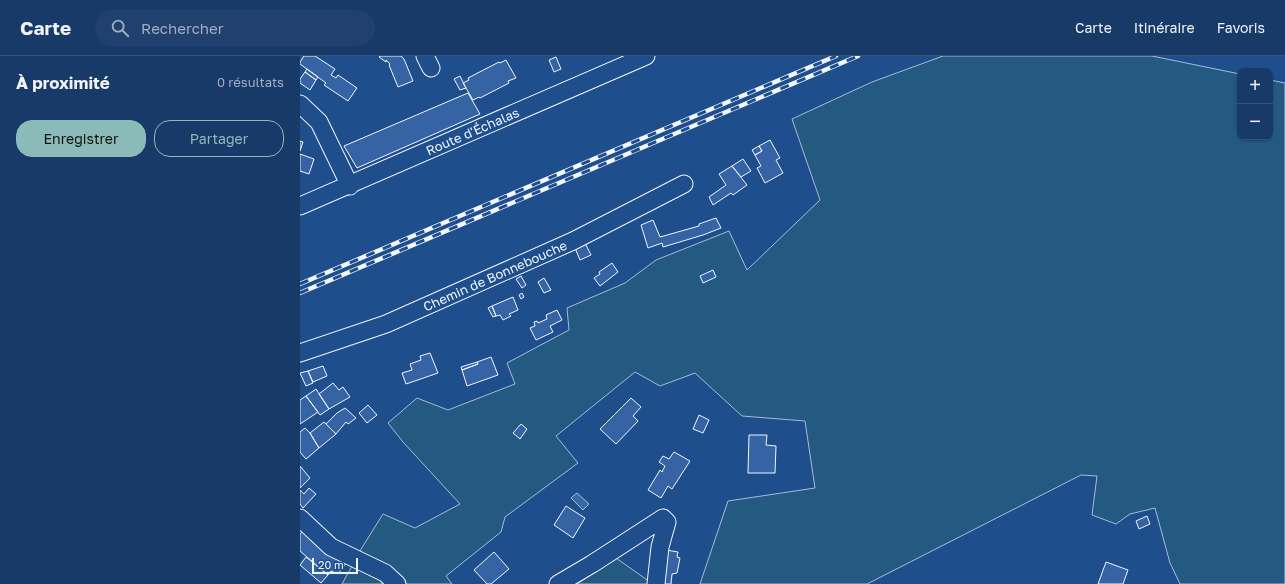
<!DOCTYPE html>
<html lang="fr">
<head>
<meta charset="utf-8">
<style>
	body { margin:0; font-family:"Golos Text",sans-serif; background:#20416f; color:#f1f3f6 }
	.controls { position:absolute; right:12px; top:12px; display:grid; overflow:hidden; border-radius:8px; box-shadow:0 1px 3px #0004 }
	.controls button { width:36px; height:36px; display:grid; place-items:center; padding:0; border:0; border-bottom:1px solid #36547d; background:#173a69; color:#f1f3f6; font:20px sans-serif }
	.scale { position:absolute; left:12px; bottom:10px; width:46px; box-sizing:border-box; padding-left:4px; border:2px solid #f2f6ff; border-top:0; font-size:11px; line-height:14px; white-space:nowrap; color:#f2f6ff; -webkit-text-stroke:3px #1f4e8c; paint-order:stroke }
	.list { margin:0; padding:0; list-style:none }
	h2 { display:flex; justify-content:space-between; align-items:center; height:52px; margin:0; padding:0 16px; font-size:17px }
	h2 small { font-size:13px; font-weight:400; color:#9eadc0 }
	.actions { display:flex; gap:8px; padding:12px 16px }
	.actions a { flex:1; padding:9px 0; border:1px solid #8bbbb9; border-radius:16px; text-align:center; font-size:14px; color:#8bbbb9 }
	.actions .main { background:#8bbbb9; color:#111 }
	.icon { flex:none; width:22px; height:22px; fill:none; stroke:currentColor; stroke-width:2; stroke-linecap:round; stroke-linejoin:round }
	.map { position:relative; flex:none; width:985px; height:528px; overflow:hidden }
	header { display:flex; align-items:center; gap:24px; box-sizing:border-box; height:56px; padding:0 20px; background:#173a69; border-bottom:1px solid #36547d }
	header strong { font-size:19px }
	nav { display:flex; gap:22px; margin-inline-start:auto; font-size:14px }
	.search { width:280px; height:36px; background:#20416f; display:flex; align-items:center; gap:10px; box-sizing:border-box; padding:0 14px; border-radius:22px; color:#9eadc0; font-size:15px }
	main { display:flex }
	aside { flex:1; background:#173a69 }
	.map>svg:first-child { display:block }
	.green { fill:#245a82; stroke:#a8bbd7 }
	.water { fill:#3b69a3; stroke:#a8bbd7 }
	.building { fill:#3563a3; stroke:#f2f6ff }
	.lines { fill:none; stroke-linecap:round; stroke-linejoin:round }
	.minor-casing { stroke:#f2f6ff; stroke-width:19 }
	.minor { stroke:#1f4e8c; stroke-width:17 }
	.rail-casing { stroke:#f2f6ff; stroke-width:4.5 }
	.rail { stroke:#1f4e8c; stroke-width:3; stroke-dasharray:9; stroke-linecap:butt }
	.labels { text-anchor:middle; stroke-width:3; stroke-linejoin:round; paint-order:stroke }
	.street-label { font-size:13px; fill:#f2f6ff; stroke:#1f4e8c }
</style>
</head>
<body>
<header>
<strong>Carte</strong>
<div class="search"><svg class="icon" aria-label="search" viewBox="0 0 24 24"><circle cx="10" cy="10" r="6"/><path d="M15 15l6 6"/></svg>Rechercher</div>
<nav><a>Carte</a><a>Itinéraire</a><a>Favoris</a></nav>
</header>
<main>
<aside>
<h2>À proximité<small>0 résultats</small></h2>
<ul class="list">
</ul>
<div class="actions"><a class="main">Enregistrer</a><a>Partager</a></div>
</aside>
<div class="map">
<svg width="985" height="528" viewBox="0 0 985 528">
	<rect width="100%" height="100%" fill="#1f4e8c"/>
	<path class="green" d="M643,0H852L940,18V81H970V24L985,27V528H880L870,507L855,452L830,458L816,468L792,459L797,420L781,419L567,528H400L428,445L515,432L505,365L442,360L395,317L360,330L335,316L256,380L278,407L205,461L201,476L146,520L152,528H106L104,524L58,498L83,458L115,472L160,448L103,386L88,367L117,342L148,354L215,328L207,307L269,274L267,252L325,227L356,204L429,175L447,214L520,144L492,63L572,26Z
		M316,502L350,526V528H277Z
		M52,510L77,520L86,528H42Z"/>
	<path class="water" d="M277,437L289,448L283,454L271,442Z"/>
	<path class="building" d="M4,0H15L35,13L31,19L36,22L38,19L57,32L48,45L24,29L26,27L0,8V6Z
		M80,0H101L104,3L113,25L98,31L89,9L90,8L86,4V6L79,1Z
		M256,1L261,13L254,16L249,4Z
		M206,4L216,22L208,25L209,27L180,42L179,41L173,44L163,27L169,24L168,22L199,6L200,7Z
		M7,13L18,21L16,24L5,16Z
		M5,16L16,24L10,34L0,27V23Z
		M160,20L166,32L160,34L154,23Z
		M168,37L180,58L57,112L44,90Z
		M470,84L480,102L476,104L483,117L465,127L457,112L461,110L455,99L462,95L459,90Z
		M0,85L3,86L0,95Z
		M459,90L462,95L455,99L452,94Z
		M0,98L14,103L9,118L0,115Z
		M443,103L451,115L441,121L432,110Z
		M432,110L447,129L433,139L431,137L413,149L409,141L426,129L419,118Z
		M416,162L421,172L403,179L363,191L362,187L348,192L341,169L353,164L360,181L399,170V168Z
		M285,187L291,199L280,204L275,192Z
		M312,207L318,216L300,230L294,222L300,218L299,216Z
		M413,214L416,221L403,227L400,220Z
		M221,220L226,229L222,232L216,223Z
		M244,222L251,234L244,237L238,226Z
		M222,237L224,241L221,243L219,239Z
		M213,241L218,254L209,258L211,260L203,264L200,259L196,260L192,250Z
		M192,250L196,260L193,261L188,252Z
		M257,254L262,264L250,270L253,276L236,284L230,272L235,270L234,266L237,265L238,267L247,263L246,259Z
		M130,297L138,317L106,328L102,317L112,314L110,308L121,304L120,300Z
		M191,301L198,319L167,330L162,314L178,308L177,306Z
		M177,306L178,308L162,314L161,311Z
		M23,310L27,320L13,326L8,315Z
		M8,315L13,327L6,330L0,317Z
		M33,327L39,334L43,331L50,341L29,353L19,338Z
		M16,333L29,353L20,359L6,340Z
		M6,340L18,356L0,368V344Z
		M331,342L341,351L333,360L338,365L316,388L300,373Z
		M68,349L77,359L67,367L59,357Z
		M45,352L56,362L48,368L46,366L36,378L26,368L37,357Z
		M399,359L409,364L403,377L393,373Z
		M24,366L36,378L19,392L10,377Z
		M221,368L227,373L220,383L213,377Z
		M5,372L10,377L19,392L6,403L0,396V376Z
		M449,379H467L466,389L476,390L475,417H448Z
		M374,396L390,405L372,433L368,430L361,442L348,434L360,414L362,416L365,410L359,406L363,400L369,403Z
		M0,410L10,422L0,432Z
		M9,432L16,438L3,452L0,448V434L4,438Z
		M266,450L285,462L273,482L254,469Z
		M847,460L850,468L839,473L836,465Z
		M2,476L35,503L38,500L47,506L38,518L31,515L28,519L0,495V478Z
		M366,494L378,496L377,501L380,502L377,517L372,518L371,528H361Z
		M194,496L209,513L191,528H187L174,514Z
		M6,501L28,519L21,527L0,509Z
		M806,506L828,514L823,528H798Z"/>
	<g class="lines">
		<g class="minor-casing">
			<g id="minor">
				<path d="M125,0L131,12"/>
				<path d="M0,48L19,66L50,130"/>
				<path id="s1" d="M0,150L346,0"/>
				<path id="s2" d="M0,297L86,268L273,185L384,128"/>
				<path d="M0,462L31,491L85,517L97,528"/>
				<path d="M258,528L292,508L363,462L367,466L360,491L356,528"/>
			</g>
		</g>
		<use href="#minor" class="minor"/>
		<g class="rail-casing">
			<path id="rail" d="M0,228L536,0
				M0,237L558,0"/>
		</g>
		<use href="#rail" class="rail"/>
	</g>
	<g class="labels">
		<g class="street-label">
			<text dy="5" stroke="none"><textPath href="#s1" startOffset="188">Route d'Échalas</textPath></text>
			<text dy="5" stroke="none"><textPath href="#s2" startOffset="210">Chemin de Bonnebouche</textPath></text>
		</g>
	</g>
</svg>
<div class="controls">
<button>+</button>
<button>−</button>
</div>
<div class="scale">20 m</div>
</div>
</main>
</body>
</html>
